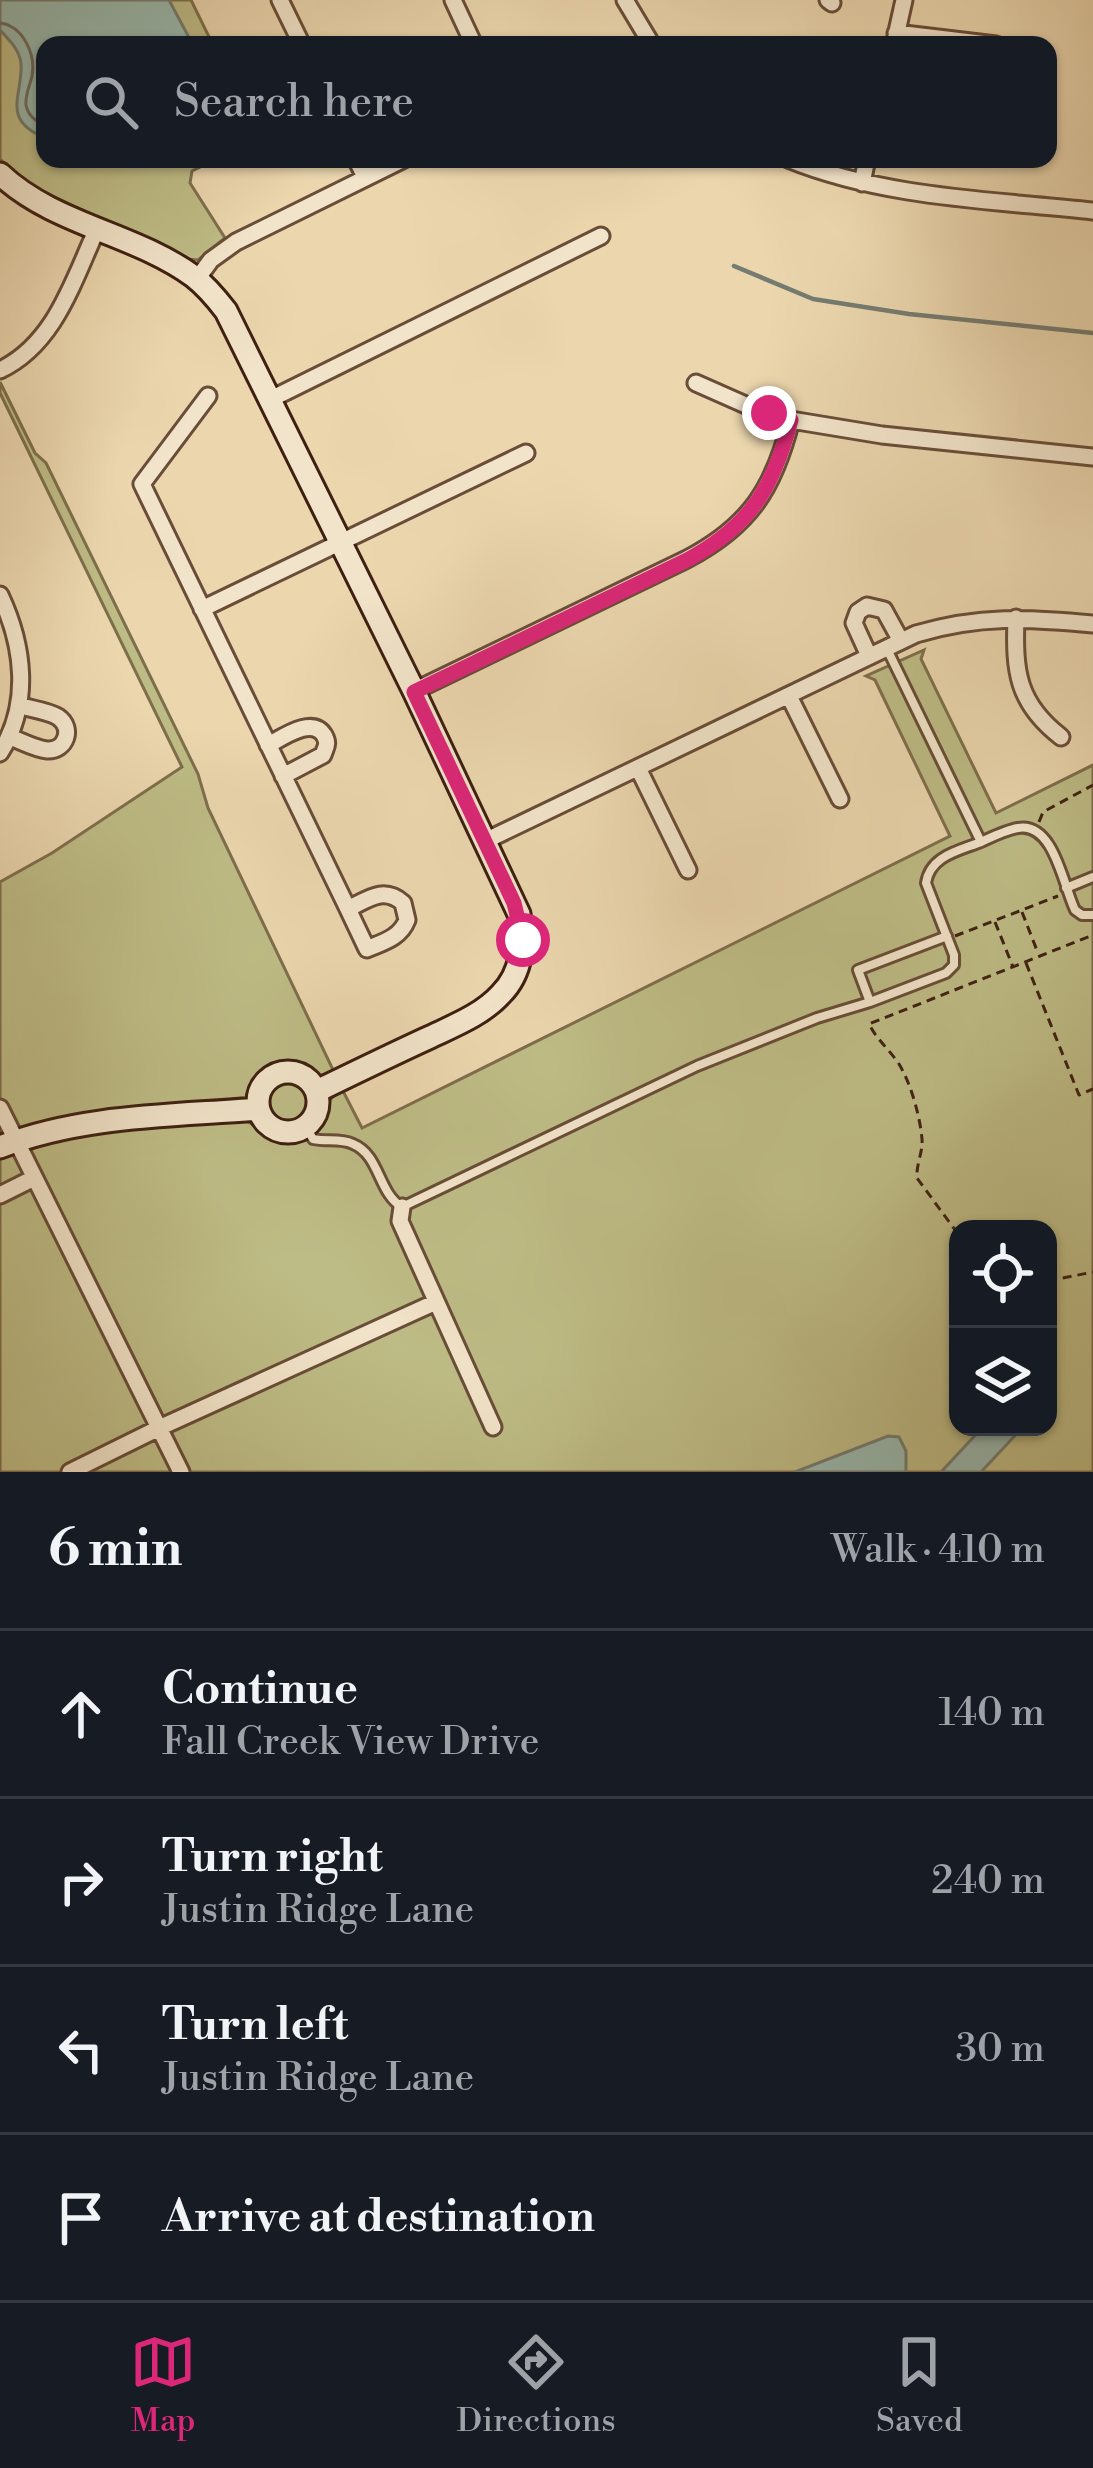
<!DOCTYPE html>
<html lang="en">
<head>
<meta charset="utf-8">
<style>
	body { margin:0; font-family:"Libre Bodoni",serif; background:#242831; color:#f1f3f6 }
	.controls { position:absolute; right:36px; bottom:36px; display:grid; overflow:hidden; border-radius:24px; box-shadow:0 3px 9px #0004 }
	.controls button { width:108px; height:108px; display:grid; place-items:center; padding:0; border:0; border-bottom:3px solid #363941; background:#171b24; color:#f1f3f6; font:60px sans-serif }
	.stop { position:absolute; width:36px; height:36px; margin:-27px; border:9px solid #db2777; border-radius:50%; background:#fff }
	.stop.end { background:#db2777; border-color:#fff; box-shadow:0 3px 12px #0008 }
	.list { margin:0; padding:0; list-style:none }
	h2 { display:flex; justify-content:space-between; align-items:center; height:156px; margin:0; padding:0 48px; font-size:51px }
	h2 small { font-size:39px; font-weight:400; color:#9ea1a6 }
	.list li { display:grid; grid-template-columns:78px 1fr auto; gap:36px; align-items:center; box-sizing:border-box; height:168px; padding:0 48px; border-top:3px solid #363941 }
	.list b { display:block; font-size:45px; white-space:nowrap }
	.list p { margin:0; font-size:39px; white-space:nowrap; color:#9ea1a6 }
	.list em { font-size:39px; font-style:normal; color:#9ea1a6 }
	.icon { flex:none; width:66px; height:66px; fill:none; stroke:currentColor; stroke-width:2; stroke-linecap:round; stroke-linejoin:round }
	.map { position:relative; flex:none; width:1093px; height:1472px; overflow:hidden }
	.search { position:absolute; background:#171b24; box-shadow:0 3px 9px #0004; left:36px; right:36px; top:36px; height:132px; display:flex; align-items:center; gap:30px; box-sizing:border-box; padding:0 42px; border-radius:24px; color:#9ea1a6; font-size:45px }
	.sheet { height:828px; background:#171b24 }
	nav { display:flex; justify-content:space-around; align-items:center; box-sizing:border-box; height:168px; border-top:3px solid #363941; background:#171b24; font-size:33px; color:#9ea1a6 }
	nav a { display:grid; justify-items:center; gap:6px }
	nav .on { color:#db2777 }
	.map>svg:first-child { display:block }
	.green { fill:#bebc86; stroke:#7e6e4c; stroke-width:3; fill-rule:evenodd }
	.water { fill:#98b9af; stroke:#747b70; stroke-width:3 }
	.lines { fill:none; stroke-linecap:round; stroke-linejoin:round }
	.shore { stroke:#6b6c60; stroke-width:3 }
	.stream { stroke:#747b70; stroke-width:4.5 }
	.lane-casing { stroke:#694d38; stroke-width:14 }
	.street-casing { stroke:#694d38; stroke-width:21 }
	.secondary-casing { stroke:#3e1f11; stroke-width:27 }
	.path { stroke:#3e1f11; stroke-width:3; stroke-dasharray:9 6; stroke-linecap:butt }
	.lane { stroke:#f2e4ca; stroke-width:8 }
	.street { stroke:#f2e4ca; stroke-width:15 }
	.secondary { stroke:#f2e4ca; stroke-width:21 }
	.route { stroke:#db2777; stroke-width:15 }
</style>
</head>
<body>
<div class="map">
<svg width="1093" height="1472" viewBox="0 0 1093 1472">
	<rect width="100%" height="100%" fill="#ebd6ae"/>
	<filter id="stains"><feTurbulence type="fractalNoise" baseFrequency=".00167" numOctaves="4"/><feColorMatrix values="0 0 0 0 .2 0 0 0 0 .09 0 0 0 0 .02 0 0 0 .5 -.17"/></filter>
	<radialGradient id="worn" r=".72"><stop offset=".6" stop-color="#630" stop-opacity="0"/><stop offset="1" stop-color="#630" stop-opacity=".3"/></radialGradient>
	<path class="green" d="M0,0H191L213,45H45V159H217L192,171L190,183L225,238L198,260L187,259L29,185L0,159Z
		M0,382L35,453L46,463L198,774L208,808L335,1074C297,1083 276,1035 247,1099L0,1139V882L52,853L182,767L0,393Z
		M924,650L921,659L996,813L1093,765V1472H0V1156C84,1129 158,1127 245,1121C258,1124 265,1136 279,1140C323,1152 317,1102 342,1089L362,1128L950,836L875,680L866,676ZM958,1229H1048V1427H958Z
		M265 1102a23 23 0 1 1 46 0a23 23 0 1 1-46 0Z"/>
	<path class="water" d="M0,0H169L193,45H45V138C0,119 23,96 21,64C20,50 9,40 0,30Z
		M983,1427H1023L981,1472H941Z
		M888,1436L899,1437L906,1451V1472H795Z"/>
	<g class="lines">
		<path class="shore" d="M0,23C23,26 36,54 32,76C30,85 25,95 26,105C28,116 36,121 45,126"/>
		<path class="stream" d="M734,266L813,299L909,314L1093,333"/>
		<g class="lane-casing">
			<path id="lane" d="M887,649L981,842C958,851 930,856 926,883L954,955V965L946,973L870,1002L858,970L947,936
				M981,842C992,837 1006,830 1018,828C1054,822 1063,885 1075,910L1082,915H1093
				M1066,888L1093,877
				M306,1127L313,1139C326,1142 341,1138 353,1144C380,1155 378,1193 402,1207L697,1066L817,1018L870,1002"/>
		</g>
		<g class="street-casing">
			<path id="street" d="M280,0L302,45
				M453,0L474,45
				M625,0L652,45
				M828,0L832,3
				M896,33L996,45
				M894,45L904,0
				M356,159L365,177
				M788,159C884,198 991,200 1093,211
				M862,183L867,159
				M197,279L211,260L236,242L404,159
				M0,370C55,344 73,281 97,229
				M696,383L748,406L791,420L882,435L1093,457
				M208,396L142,484L348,909C368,899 384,886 403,903L407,920C400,938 383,942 367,949L348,909
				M271,399L601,236
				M0,595C24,646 31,704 0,753
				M202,609L526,453
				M1016,618C1014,671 1017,703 1061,737
				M869,656L854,623L858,612L867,606L884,610L901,641
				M414,691L687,559C750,526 774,488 791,420
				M789,696L840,799
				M10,737C21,741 35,749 47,750C66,751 74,728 58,717C48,711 32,709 21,706
				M268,745C282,738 312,716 324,735C329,744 326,746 323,755L283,776
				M638,768L688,870
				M485,841L916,634C980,615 1028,618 1093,624
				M0,1108L181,1472
				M0,1195L34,1178
				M402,1207L400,1221L493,1427
				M70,1472L159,1428L436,1302"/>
		</g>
		<g class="secondary-casing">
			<path id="secondary" d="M0,174C54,225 134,233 193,276C206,286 216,298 226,311L414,691L519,914C525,942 522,973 501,994C482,1015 453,1026 428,1038C391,1055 354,1073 317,1091
				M258 1102a30 30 0 1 1 60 0a30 30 0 1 1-60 0Z
				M0,1147C81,1115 172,1116 258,1109"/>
		</g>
		<path class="path" d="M1039,822L1043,812L1093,785
			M1022,912L1038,953
			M995,922L1013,967
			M955,936L1058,896
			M1026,963L1079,1095L1093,1089
			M958,1234L917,1178C916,1164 923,1153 922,1139C920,1116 911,1084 899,1064C889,1049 877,1040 869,1024L1093,935
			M1048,1281L1093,1272"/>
		<use href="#lane" class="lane"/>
		<use href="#street" class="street"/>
		<use href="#secondary" class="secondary"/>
	</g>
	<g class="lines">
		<path class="route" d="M523,940L514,903L414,692L687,560C750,526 773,489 791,420L769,413"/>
	</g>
	<rect width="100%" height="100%" filter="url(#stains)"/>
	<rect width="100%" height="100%" fill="url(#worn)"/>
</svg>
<div class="controls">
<button><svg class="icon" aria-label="locate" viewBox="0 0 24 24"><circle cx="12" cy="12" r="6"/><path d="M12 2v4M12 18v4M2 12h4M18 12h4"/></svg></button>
<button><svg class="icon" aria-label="layers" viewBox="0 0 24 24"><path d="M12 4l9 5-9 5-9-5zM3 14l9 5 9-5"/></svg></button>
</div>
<div class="stop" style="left:523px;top:940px"></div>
<div class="stop end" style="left:769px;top:413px"></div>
<div class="search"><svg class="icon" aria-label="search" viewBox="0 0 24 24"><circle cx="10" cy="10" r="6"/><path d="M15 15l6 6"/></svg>Search here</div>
</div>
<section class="sheet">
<h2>6 min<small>Walk · 410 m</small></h2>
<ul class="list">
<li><svg class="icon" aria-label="ahead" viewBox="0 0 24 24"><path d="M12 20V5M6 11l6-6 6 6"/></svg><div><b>Continue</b><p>Fall Creek View Drive</p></div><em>140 m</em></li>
<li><svg class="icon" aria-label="right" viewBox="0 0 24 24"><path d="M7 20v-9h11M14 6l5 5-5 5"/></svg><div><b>Turn right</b><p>Justin Ridge Lane</p></div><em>240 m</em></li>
<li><svg class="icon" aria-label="left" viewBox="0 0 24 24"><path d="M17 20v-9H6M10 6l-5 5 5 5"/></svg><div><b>Turn left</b><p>Justin Ridge Lane</p></div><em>30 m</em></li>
<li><svg class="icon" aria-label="arrive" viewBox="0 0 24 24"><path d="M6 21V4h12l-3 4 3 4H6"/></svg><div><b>Arrive at destination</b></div></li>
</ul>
</section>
<nav>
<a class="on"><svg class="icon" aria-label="map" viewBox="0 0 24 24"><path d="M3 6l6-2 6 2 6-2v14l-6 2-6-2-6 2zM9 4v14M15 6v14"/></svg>Map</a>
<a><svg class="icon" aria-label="directions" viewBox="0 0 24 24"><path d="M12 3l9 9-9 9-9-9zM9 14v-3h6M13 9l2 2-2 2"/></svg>Directions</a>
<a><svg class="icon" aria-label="saved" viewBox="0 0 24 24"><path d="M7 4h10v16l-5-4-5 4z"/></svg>Saved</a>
</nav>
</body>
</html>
